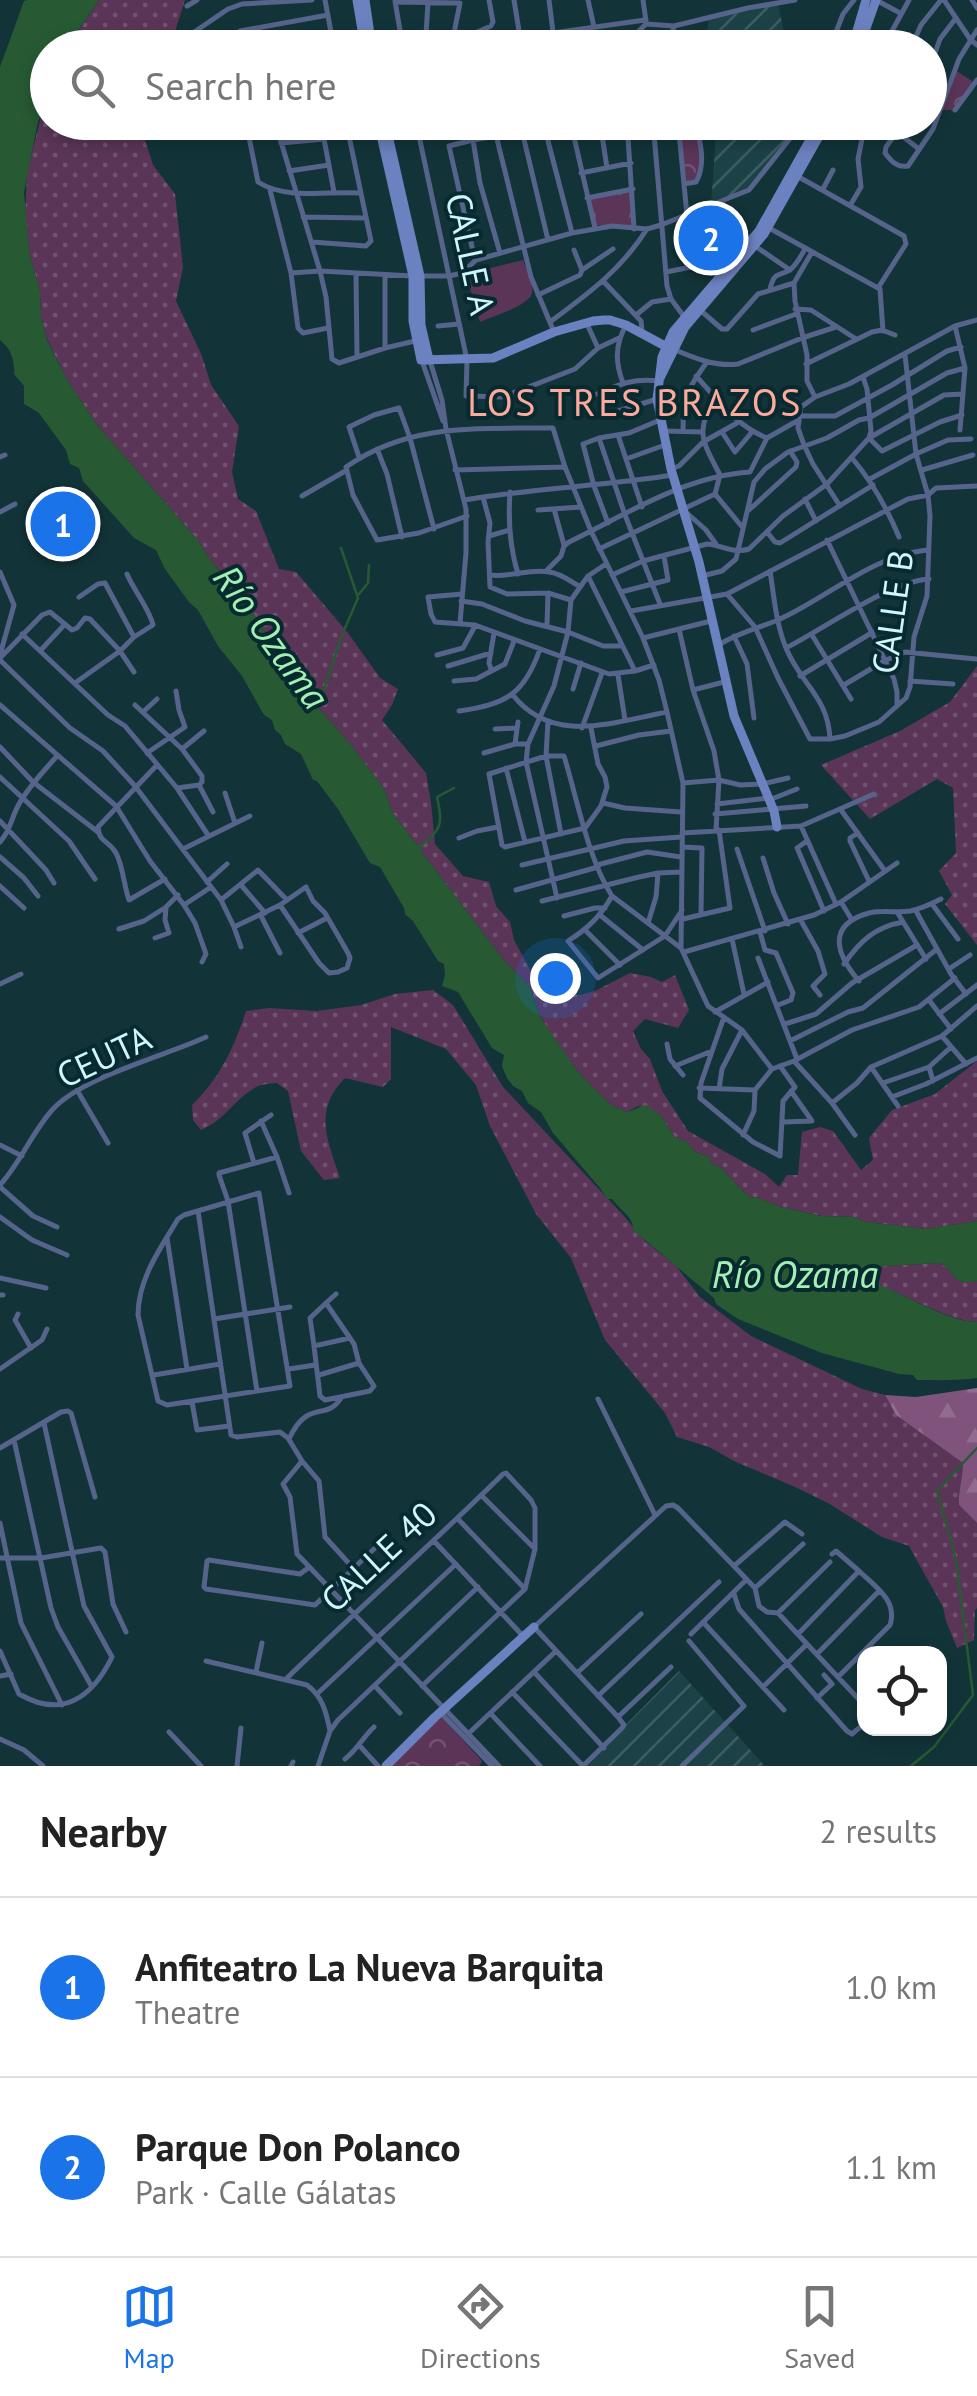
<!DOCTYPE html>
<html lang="en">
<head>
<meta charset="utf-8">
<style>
	body { margin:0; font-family:"PT Sans",sans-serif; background:#f6f6f6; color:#222 }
	.controls { position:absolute; right:30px; bottom:30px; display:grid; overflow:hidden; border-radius:20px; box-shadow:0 5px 15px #0003 }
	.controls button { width:90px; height:90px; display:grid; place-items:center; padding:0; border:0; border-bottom:2px solid #e0e0e0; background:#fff; color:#222; font:50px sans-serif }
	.you { position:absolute; left:555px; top:978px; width:35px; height:35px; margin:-25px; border:8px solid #fff; border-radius:50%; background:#1a73e8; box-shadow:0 0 0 15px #1a73e833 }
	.badge { display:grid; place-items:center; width:65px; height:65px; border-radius:50%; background:#1a73e8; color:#fff; font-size:32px; font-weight:700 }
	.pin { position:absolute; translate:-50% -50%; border:5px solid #fff; box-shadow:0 2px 10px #0006 }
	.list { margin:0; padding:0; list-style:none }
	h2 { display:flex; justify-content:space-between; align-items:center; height:130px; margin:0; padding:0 40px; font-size:42px }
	h2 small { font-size:32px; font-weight:400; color:#767676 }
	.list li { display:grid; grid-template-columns:65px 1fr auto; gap:30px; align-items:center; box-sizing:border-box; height:180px; padding:0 40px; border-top:2px solid #e0e0e0 }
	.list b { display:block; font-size:38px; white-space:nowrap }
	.list p { margin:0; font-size:32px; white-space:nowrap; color:#767676 }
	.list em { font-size:32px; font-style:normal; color:#767676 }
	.icon { flex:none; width:55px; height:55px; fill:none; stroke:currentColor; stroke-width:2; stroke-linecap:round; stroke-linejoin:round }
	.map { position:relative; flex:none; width:977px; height:1766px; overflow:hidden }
	.search { position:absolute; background:#fff; box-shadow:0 5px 15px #0003; left:30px; right:30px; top:30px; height:110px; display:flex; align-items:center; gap:25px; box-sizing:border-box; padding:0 35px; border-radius:55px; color:#767676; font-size:38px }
	.sheet { height:490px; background:#fff }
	nav { display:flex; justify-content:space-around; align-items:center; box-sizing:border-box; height:140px; border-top:2px solid #e0e0e0; background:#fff; font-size:28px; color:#767676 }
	nav a { display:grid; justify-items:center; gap:5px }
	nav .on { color:#1a73e8 }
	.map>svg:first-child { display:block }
	.industrial { fill:url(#industrial-furrows) }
	.grass { fill:url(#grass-dots) }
	.forest { fill:url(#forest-firs) }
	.park { fill:url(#park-crowns) }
	.pitch { fill:#5a3557 }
	.water { fill:#275a33 }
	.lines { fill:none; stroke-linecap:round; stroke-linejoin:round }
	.stream { stroke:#275a33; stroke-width:2.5 }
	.street { stroke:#56648b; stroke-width:5 }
	.secondary { stroke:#6c81bf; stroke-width:9 }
	.labels { text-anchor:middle; stroke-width:8; stroke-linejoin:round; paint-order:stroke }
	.street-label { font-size:35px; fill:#d0f5fc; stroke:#062a2f }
	.neighbourhood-label { font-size:38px; letter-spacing:2.5px; fill:#fdaa9d; stroke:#062a2f }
	.water-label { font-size:38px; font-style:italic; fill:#a4f0b2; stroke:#062a2f }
</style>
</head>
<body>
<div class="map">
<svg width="977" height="1766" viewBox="0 0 977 1766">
	<defs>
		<pattern id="industrial-furrows" width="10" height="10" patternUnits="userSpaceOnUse" patternTransform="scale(2.5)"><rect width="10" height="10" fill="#1c4248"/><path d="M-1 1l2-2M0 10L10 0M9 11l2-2" fill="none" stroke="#3c5e63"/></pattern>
		<pattern id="grass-dots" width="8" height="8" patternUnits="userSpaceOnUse" patternTransform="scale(2.5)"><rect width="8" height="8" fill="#5a3557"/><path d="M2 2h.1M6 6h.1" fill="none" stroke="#715370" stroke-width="1.8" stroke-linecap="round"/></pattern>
		<pattern id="forest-firs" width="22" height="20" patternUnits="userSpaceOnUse" patternTransform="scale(2.5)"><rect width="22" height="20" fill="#80537c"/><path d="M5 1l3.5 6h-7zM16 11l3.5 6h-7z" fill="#916c90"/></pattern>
		<pattern id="park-crowns" width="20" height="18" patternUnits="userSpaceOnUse" patternTransform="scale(2.5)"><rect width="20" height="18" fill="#5a3557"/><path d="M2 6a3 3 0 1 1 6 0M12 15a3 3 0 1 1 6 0" fill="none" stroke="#715370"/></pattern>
	</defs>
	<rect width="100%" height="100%" fill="#123439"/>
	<path class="industrial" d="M778,4L784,33L821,47L704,48L709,20Z
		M709,123H796L791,135L749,188L711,205L715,149V140Z
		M679,1671L765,1766H585Z"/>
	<path class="grass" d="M99,0H185L170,47L67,48Z
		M47,93L48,122L148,123L143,134L153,165L175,194L183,267L176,301L202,356L211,385L239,426L232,472L238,499L256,511L279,569L296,572L348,633L380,678L398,689L392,705L382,720L426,773L431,803L435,844L463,876L489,882L496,906L510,922L514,940L533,975L549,990L579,995L595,991L630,973L651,977L662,982L675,975L689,1010L678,1028L645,1019L633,1031L641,1049L650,1059L662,1091L688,1131L765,1174L779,1187L787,1175H798L802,1132L820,1127L833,1131L861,1170L873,1160L869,1138L892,1110L935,1094L977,1061V1221L926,1229L866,1222L854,1217L822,1216L781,1207L756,1197L750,1198L720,1167L712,1164L709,1157L694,1151L687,1142L675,1137L659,1114L638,1106L627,1112L611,1105L578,1072L560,1048L540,1016L530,987L503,959L421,851L422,846L417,845L392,812L384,789L352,746L288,673L275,644L264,631L251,609L212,562L196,538L98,426L67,380L47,339L41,316L40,292L29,251L25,217L27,172Z
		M977,666V945L945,904L952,895L939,871L956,853L953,788L937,779L870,819L821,765L900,731L950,702Z
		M433,990L453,1005L503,1087L623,1215L645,1241L676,1266L700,1297L751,1336L862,1389L885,1395L896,1415L963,1463C963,1478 958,1490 959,1505L977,1523V1608L975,1610L974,1640L957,1648L946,1621L943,1607L909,1546L882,1537L828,1503L793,1486L736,1462L709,1447L677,1437L665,1413L605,1340L571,1258L536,1214L490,1126L476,1085L446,1049L391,1027V1079L383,1087L345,1078C313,1110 327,1139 340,1178L324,1180L301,1151L288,1091L277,1083C268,1084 259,1084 253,1089C232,1102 226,1119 201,1130L193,1120L192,1105C220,1078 234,1048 246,1011L269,1008L317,1011L361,1005L395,994Z
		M940,1263C959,1274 949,1286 977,1281V1322C950,1322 906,1294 879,1286C870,1283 865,1284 857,1278L859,1269L867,1267Z"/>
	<path class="forest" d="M977,1388V1523L959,1505C958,1490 963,1478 963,1463L896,1415L885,1395L916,1397Z"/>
	<path class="park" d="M955,70L975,83L955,110H941Z
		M679,123H693C698,135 707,173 693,181C691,183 688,183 685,183Z
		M631,190L633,225H595L589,198Z
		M725,206L732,257L696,263L691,219Z
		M441,1716L482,1761L479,1766H388Z"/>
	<path class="pitch" d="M523,260C526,269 534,283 532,293C529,306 493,316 480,322L466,274Z"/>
	<path class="water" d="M27,0H99L67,47L48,48L47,93L37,126L24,192L29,251L40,292L41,316L47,340L67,380L98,426L196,538L212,562L251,609L264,631L275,644L288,673L352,746L384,789L392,812L417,845H423L421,851L503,959L530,987L540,1017L578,1072L611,1105L627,1112L646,1105L659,1114L675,1137L687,1142L694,1151L709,1157L712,1164L720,1167L750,1198L756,1197L781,1207L821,1216L854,1217L866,1222L926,1229L977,1221V1281C949,1286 959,1274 940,1263L867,1267L859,1270L857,1278C865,1284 870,1282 879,1285C907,1295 948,1322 977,1322V1378C957,1381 937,1380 917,1380L913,1375L899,1374L822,1353L738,1319L716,1304L714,1298L633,1230C634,1217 619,1209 612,1199H607L600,1188L553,1133L541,1112L528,1103L522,1091L513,1086L507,1078L502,1066L504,1055L492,1048L458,992L442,986L445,975L444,964L438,961L413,921L405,914L404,908L383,872L380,867L370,863L338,809L317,781L313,780L301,754L285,744L281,735L275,730L272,720L264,715L242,676L218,646L198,610L189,602L165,569L156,550L134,538L83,481L79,468L70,464L66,450L39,413L24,404V386L14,374C15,362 11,348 0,340V67L24,1Z"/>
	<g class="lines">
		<path class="stream" d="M359,594L368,583L369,565
			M318,707L342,635L358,598L341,548
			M419,847C442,830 443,824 437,797L454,788
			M911,1766L934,1747L973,1695L956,1560L937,1491L977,1448"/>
		<path class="street" d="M325,0L334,48
			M549,0L555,48
			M588,0L594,27
			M643,0L646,21
			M876,0L900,13
			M944,0L970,39L977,45
			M972,0L977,8
			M395,1L403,48
			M395,2L460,3
			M428,3L426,34L429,48
			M187,6L197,0
			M553,33L645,20
			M181,41L228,9L242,4L312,0
			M455,42L491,26L493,22L489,0
			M214,48L240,31L328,15
			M301,48L332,40
			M455,48V28L460,3
			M499,48L520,37L514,0
			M627,48L638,32L646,24L674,26L748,8L795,0
			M648,48L669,40
			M668,48L674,26
			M687,48H690
			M830,48L843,14L854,0
			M887,48L892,31L909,0
			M911,48L921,25L941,0
			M930,67L940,39L956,18
			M955,110L977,80
			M203,122L205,125L234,122
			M237,122L246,126L262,122
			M246,122L258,182C286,200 327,191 360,193
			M275,122L320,271L326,297L332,359L339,363L385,348L415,341
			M416,122L467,360L466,396L503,397L575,369L598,348L619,338
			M547,122L548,141L572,233
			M600,122L607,168
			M627,122L634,229
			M653,122L667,286L671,299L685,318
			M678,122L692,267
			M884,122L919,149
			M571,124L595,228
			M653,130L678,128
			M522,131L548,240
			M897,132L886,147L885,153C891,161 897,168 908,166L933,129L959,59L977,30
			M496,135L531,277L554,332
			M473,140L480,183L500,253
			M281,143L324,139L334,192
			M289,171L329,165
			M581,173L631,163
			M684,184L696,182C706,165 701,140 694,122
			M823,189L833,170
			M270,190L291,273L298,328L303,333L328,328
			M587,198L633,189
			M851,204L861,187L858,159L862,139L871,122
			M303,217L365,218
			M769,228L878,288L906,244L904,236L797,176
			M312,242L366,246L371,241L346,122
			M690,242L723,234
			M755,246L790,270
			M574,250L582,270
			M812,252L794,283L795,301L807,355V381L815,397L801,407L798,428L804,445L813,464L840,506
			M475,260L449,146L473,140L581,122
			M666,272L711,263
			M291,273L320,271L413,276H449L462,273L476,260L572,233L612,226L647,229L661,225L749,190L792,136L798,122
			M356,273L357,355
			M604,282L641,321L642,331
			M770,289C775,269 779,278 791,269C797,264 802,254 805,249
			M880,289L883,331
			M538,295L580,275L582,270L613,249
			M795,309L811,310L856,339
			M700,310L722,329H727L758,294L794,283
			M636,315L652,302L671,299
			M550,322C589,293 621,270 647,229
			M587,324L598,348
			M438,326L459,324
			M955,326L965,368L960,430
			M753,330L796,314
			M385,347V275
			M673,349C694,358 715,367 738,364L802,338L836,327
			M422,361L443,421
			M430,361L442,400L446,429L466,509V553L460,623
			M806,364L872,332L882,330L895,335
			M696,376C718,400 736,426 767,438L797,421
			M863,377L867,389L871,431L869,438L882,451L940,422L962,415
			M623,383C615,362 615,345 626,325
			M597,394C620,384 633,378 659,381
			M815,397L849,384L955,326L977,320
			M716,399C693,430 704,444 720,475L715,494L743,528
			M612,413L657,399
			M799,416H835L892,385L947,351L961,347
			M665,431L702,432
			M683,431C683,398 687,389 707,362
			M722,432L735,452L752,432
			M618,435L642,507
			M599,438L625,515L660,604
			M377,449L387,474L402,537
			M0,457L5,455
			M359,457L349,427L374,415L399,408L410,438L434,529
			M852,458C873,483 887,508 899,537
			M626,459L665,445
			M671,469L679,466L703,442L737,423
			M455,470L565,467
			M922,470L973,455
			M870,479L916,454L948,440L971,439
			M510,492C508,520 510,548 518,574
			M302,496L347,470
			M483,497L490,523L488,542L490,587L507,594L548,593L571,600
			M805,499L816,521
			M464,500C534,488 604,486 673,475
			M554,509L564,545
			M538,510L581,507
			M749,510L796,467L797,462L790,451
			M0,512L15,504
			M688,514L706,530L716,544
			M467,516L419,533L377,540L353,495L346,467C410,422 480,429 553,428L565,467L591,531L643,638L659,680L667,712L683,783L681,948L708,1006L742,1030L772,1069
			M608,523L594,486L583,444L599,438L629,433L660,420
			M767,532L775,542L780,543L873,485
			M489,536L510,530
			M827,540L894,679L897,692V706
			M599,549L715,494
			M546,571L561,556L564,546L569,542C627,514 685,476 750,472L767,438
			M770,571C774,596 776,624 786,648C801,685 828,696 830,739
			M0,572L14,605L0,655
			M490,575C509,578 530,568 549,572C560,573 570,581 579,586
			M612,575L643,561L707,544C722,545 733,554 749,549L783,516L827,484L869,438L944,395L963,394
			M588,576L635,671
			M702,576L722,571L736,559L754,482L765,469L788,452L827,438L859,420L869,418L947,373L965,368
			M621,592L668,580L664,556
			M462,594L428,597L431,614L435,622L475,625L609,674L635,671L654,665
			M727,594L755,627L778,678L810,739H830L845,736L879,722L906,698L910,687L914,637L927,596L930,516L928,495L916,454L905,355
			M79,597L98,584L105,583L134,637
			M461,601L482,604L525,621L568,632L603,646H622
			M631,611L727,594L908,499L928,495L936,488L977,486
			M547,625L548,593
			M679,629L693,690L714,751L719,780L716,830
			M22,634L108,715L125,726L177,788L208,835
			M812,635L851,699
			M734,636L747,664L754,718
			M643,638L711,621
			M720,644C738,633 758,628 778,620C828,598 870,556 927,550
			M786,648C824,629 888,582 929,579
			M40,651L65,624
			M437,655L463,648L475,626
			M0,658L42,615L50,612L72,630L77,628L85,618L90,619L120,651L134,672
			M0,660L70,728L103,751L135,786L221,900L234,927L241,947
			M448,666L491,653
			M491,669L489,663L494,633
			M618,675L625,720
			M800,676L873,632
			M454,681L476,679L505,664L514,641
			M910,681L953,684
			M75,683L120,651L134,637L153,625C150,610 133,589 127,574
			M844,685L884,661L905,652L976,659
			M573,689L581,663
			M693,690L724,682
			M512,694C552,746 613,722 667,712
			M0,705L116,806L150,861L184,905L195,923L206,954L202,962
			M135,705L182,749L202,776V782L199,785L177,788
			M459,711C506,704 524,695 540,649
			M143,712L157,699
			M548,721L546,756L561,834
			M582,728L602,673
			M591,728L598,764L605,777L607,787L601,806L585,828L505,847L502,845L489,774L546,756H564C577,798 588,859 612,896L681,948
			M495,729L517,728
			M515,744L518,722
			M596,746L639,735L671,731
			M0,747L33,782L98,832
			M182,749L204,731
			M147,753L185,727L179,710L176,691
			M484,753L515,744H528
			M157,765L98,827C99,843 109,840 116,853C123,866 124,886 129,900L165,879
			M506,768L525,842
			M0,777L69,841L95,879
			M683,783L719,780L740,785L762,784L788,778
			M199,785L213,812
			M225,793L235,823
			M769,800L797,789
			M603,803L625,808L681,812
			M717,804L768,798
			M841,810L885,871
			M715,814L806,806
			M0,821L46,870L54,883
			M801,826L836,904
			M682,833L801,826L874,794
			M858,833L850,838V841L869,881
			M459,838L477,831L498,827
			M807,841L797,848L798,850L824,911
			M0,842C11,830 11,818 19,804C29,786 43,772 57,756
			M682,847L702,848L701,914
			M183,849L250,816
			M737,849L765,931
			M0,857L24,878L38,896
			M763,858L774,893L788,924
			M522,865L624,841L681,837
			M597,865L647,852L681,857
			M207,882L227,864
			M241,885L265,913
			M0,886L24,908
			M516,890L598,867
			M612,896C600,917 587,929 568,941L598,978L665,936L682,910
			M557,898L526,762L528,744L554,686L568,632L571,600L588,576L606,564
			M221,900L258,870L287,900
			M542,901L639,877L658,873L681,872
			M841,902L852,920
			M932,904L958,939
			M184,905L211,887
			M916,911L951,974L966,994
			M897,912L926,959
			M600,915L643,950
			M261,916L280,953
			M564,916L595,908H605
			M683,919L730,908L719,830
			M800,919L818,951L825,974L813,986L820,995
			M648,923L656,897L658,873
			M234,927L280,905L306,887L313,901L325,913L348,953L350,958L347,968L338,972L329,973L319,963L280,905
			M119,929L144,921L163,909
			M586,931L620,965
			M760,932L765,950L776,953L793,993L791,1000L778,1005
			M298,933L327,918
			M155,938L169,933L165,920L166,907L178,895
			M732,939L744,994
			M684,952L814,915L841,902L897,863
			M758,958L797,1059
			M844,964C860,941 875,927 903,922
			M949,969L970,955
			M859,981C836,954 826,925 869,913C882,910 897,913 910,911C921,909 931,904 941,899
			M0,984L21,974
			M929,1000L951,1029
			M715,1012L768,982
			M939,1014L977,985
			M724,1017L701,1083L700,1098L753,1142L780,1156L783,1101L795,1087L780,1066
			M785,1024L816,1014L852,983L917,945
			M942,1036L966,1064
			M790,1041L848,1012L863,1008L937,949
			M667,1044L670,1059L683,1075
			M794,1061L832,1103L855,1135
			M675,1066L712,1051
			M871,1067L898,1106
			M933,1081L929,1067L951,1047
			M883,1083L929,1067
			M699,1088L755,1090
			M719,1089L722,1069L742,1030
			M77,1090L108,1143
			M892,1097L926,1084L977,1058
			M832,1103L857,1083L871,1067L942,1036L977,1006
			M261,1121L277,1157L289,1193
			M783,1122L812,1121L791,1091
			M743,1135L754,1111L755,1090L772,1069L794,1061L852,1030L919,1007L955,978
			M0,1145L22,1156
			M254,1163L245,1133L271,1115
			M0,1185C21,1162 32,1132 53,1109C82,1077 165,1056 206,1037
			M0,1187L33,1216L57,1227
			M259,1193L290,1386L167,1405L158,1401L138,1315C138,1279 160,1249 178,1219L184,1215Z
			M198,1211L231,1435L237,1437L280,1432L288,1438L302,1461L283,1484L290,1497L297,1554L499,1766
			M0,1217L32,1240L67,1255
			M167,1238L187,1369
			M0,1278L46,1288
			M0,1295H3
			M326,1303L336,1294
			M18,1314L15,1320L31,1348
			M214,1319L290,1307
			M314,1346L310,1318L326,1303L354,1344L359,1363L374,1386L370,1391L325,1400L320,1396L314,1346L350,1338
			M0,1369L42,1340L47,1329
			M289,1369L315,1365
			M154,1375L220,1364
			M319,1375L359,1363
			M257,1391L228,1201L219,1175V1173L277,1157
			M598,1399L655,1515
			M192,1402L197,1430L229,1426
			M289,1439C308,1398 326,1422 341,1398
			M14,1440L51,1608L58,1627L92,1687
			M0,1448L61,1412L68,1411L71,1413L95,1497
			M302,1461L319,1481L325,1537L354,1569
			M481,1495L535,1549
			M458,1519L525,1589
			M0,1523L21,1623L62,1705
			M434,1541L523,1636
			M832,1554L836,1551L859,1571
			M0,1558H41L101,1548L105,1552L113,1604L126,1632
			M734,1566L785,1522L802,1534
			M308,1568L300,1574L209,1560L207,1561L204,1587L206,1589L315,1605L374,1549
			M755,1588L759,1606L767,1612L778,1613L864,1705
			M734,1594L739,1609L847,1731L852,1734L864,1724
			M778,1613L830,1562
			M703,1622L784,1710
			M691,1634L746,1580
			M798,1634L859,1571C875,1586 898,1601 890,1625L838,1677
			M0,1651L19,1694C62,1719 92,1698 112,1657L84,1606L44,1423
			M817,1654L879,1591
			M206,1661L307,1685C323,1697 326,1712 330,1731
			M256,1672L262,1643
			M535,1673L604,1748
			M577,1673L641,1614
			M0,1676L11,1674
			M286,1679C357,1610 432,1544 503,1474L506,1473L531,1500L535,1508V1549L525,1589L422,1686
			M375,1686L400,1713
			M763,1687L807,1644
			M512,1692L583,1766
			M318,1693L456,1564
			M598,1696L719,1582
			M817,1698L832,1684L824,1675
			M440,1712L492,1766
			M491,1714L540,1766
			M618,1717L534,1627L666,1506L673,1505L678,1508L755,1588L803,1544
			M618,1717L671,1667
			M169,1732L201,1766
			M468,1734L556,1651
			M0,1739L24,1750L43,1766
			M359,1745L378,1766
			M345,1759C357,1750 363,1737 374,1727
			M584,1765L622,1728L624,1725L618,1717
			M237,1766L241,1728
			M291,1766L293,1762
			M318,1766L330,1731L338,1720L478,1587
			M682,1766L744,1706L689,1641"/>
		<path class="secondary" d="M357,0L365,48
			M365,0L372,48
			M852,48L866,0
			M859,48L876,0
			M378,122L413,276V321L421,360L493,358L554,332L593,321L604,320H610L626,325L665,346
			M385,122L420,276L421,325L429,360
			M660,378L685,327L764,234L827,122
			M777,827L774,811L734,716L699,562L671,469L657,399L662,357L673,332L759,231L820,122
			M386,1766L434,1718L534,1627"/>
	</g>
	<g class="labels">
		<g class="street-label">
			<text transform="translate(470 254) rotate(78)" y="12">CALLE A</text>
			<text transform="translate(893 612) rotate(-82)" y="12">CALLE B</text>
			<text transform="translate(104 1057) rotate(-25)" y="12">CEUTA</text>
			<text transform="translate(379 1557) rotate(-43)" y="12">CALLE 40</text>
		</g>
		<g class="neighbourhood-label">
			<text x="635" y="416">LOS TRES BRAZOS</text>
		</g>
		<g class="water-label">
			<text transform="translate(271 637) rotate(54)" y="13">Río Ozama</text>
			<text x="795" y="1288">Río Ozama</text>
		</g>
	</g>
</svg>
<div class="controls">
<button><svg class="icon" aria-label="locate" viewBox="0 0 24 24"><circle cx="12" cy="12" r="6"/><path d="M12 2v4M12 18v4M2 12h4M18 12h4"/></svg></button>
</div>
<div class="you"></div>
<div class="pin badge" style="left:63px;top:524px">1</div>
<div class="pin badge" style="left:711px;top:238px">2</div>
<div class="search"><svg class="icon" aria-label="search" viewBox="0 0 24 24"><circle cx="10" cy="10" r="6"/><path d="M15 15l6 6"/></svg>Search here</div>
</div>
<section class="sheet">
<h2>Nearby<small>2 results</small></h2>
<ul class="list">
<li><span class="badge">1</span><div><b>Anfiteatro La Nueva Barquita</b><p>Theatre</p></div><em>1.0 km</em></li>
<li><span class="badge">2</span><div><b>Parque Don Polanco</b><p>Park · Calle Gálatas</p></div><em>1.1 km</em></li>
</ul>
</section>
<nav>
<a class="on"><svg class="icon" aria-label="map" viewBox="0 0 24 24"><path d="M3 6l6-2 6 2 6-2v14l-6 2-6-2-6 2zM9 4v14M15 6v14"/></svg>Map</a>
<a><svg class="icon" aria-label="directions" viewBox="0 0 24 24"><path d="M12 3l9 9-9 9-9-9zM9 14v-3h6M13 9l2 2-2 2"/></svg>Directions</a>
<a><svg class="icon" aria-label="saved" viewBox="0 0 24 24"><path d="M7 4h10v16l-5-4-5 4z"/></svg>Saved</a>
</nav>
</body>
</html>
